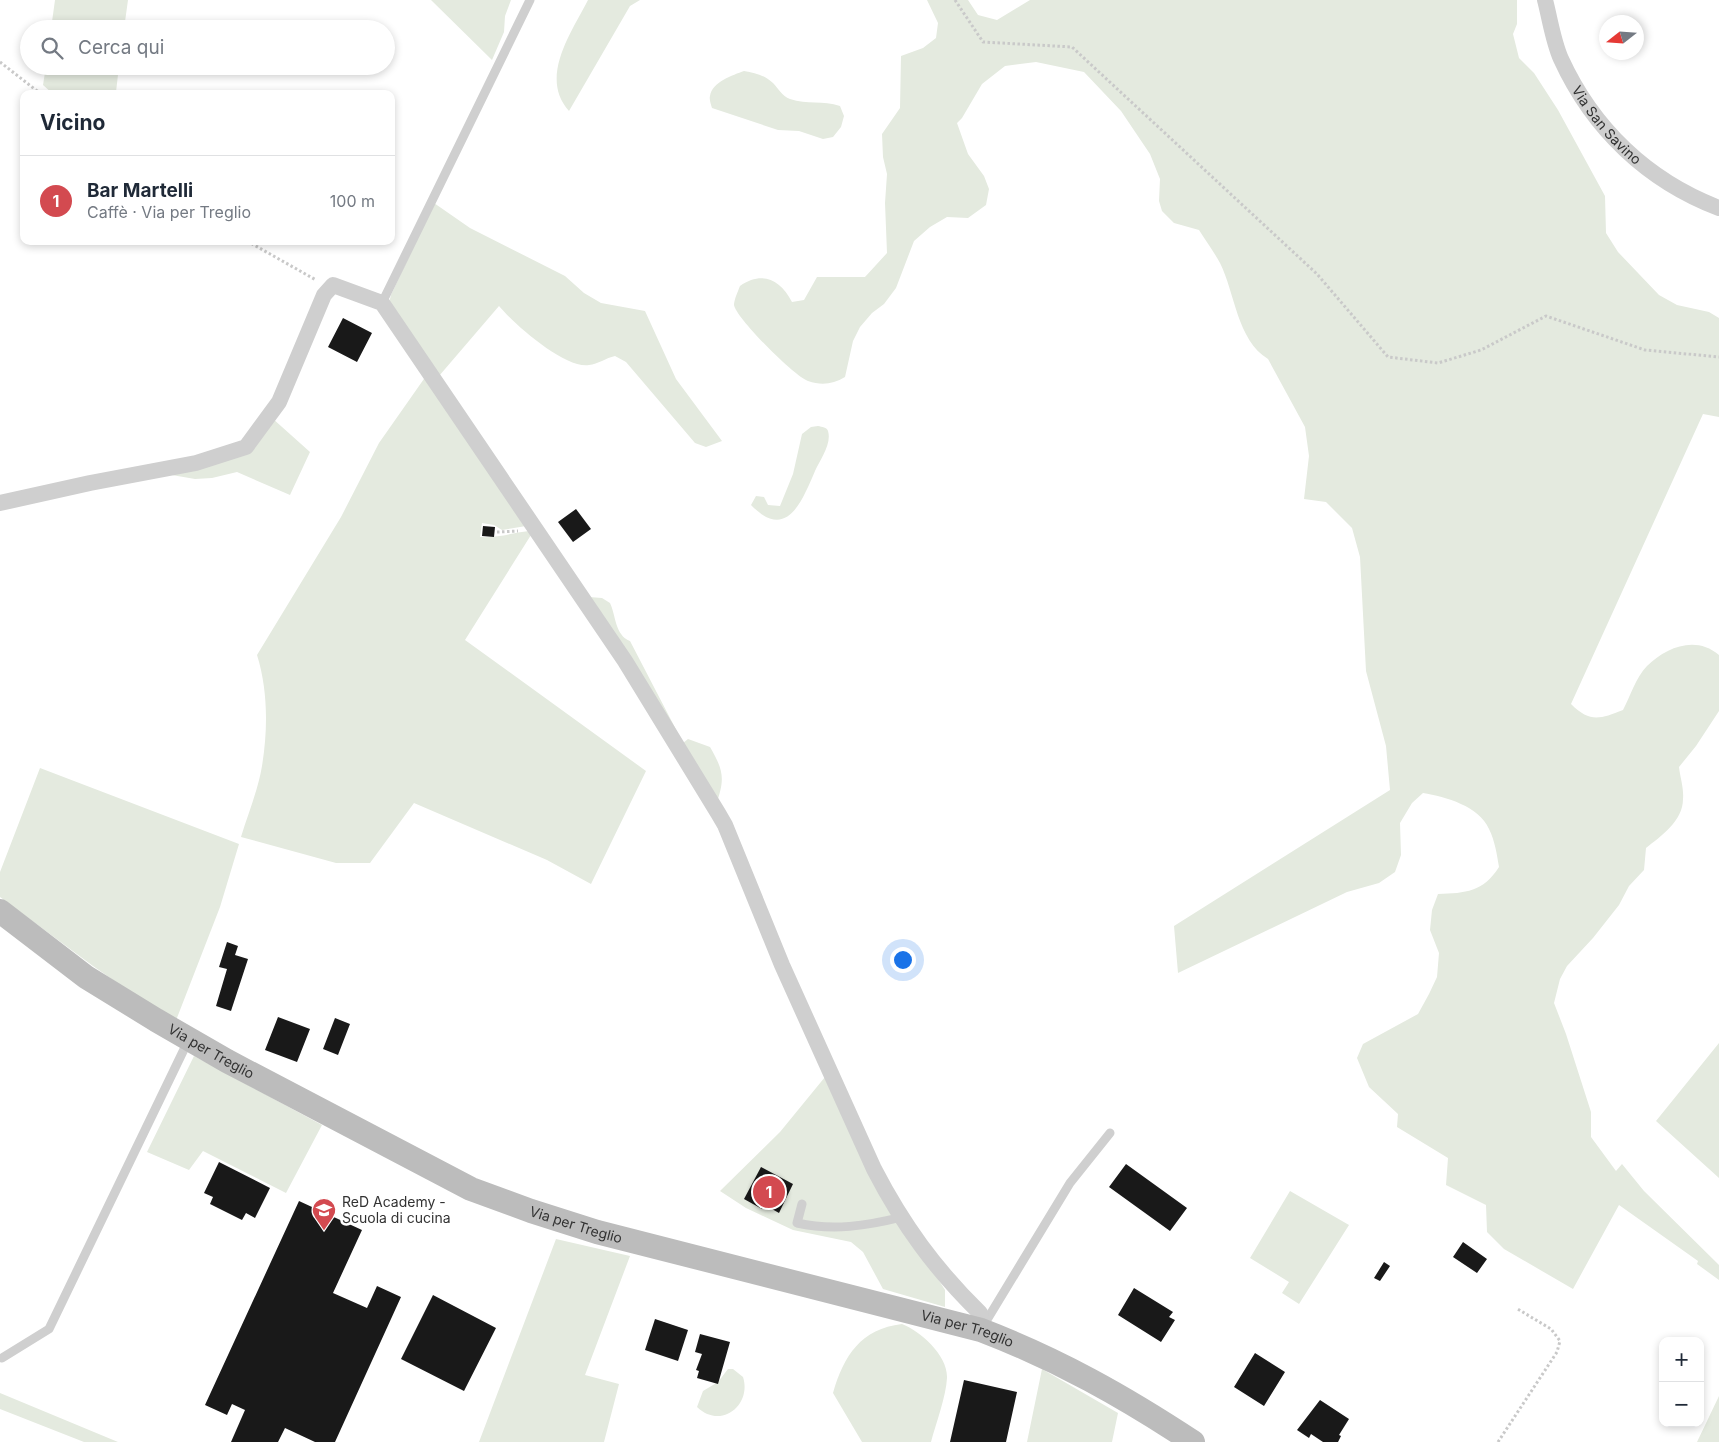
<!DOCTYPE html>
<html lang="it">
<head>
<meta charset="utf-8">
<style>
	body { margin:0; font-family:Inter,sans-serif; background:#f2f2f3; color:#1f2937 }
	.controls { position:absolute; right:15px; bottom:15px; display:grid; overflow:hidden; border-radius:10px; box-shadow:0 2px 8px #0003 }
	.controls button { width:45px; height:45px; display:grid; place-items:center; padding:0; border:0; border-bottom:1px solid #e0e1e3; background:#fff; color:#1f2937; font:25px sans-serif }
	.compass { position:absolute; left:1599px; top:15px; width:45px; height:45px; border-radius:50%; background:#fff; box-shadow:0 2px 8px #0003; rotate:253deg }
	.you { position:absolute; left:902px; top:959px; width:18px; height:18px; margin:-12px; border:4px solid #fff; border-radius:50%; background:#1a73e8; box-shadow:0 0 0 8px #1a73e833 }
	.badge { display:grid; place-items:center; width:32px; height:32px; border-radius:50%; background:#d34a50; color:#fff; font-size:16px; font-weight:700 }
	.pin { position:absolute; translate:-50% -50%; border:2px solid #fff; box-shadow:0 1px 5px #0006 }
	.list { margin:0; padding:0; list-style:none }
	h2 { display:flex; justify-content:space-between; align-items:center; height:65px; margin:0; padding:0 20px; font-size:21px }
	h2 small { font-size:16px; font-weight:400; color:#747a83 }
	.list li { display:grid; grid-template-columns:32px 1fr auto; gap:15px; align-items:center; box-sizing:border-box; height:90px; padding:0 20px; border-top:1px solid #e0e1e3 }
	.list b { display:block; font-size:19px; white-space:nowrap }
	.list p { margin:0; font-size:16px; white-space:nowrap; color:#747a83 }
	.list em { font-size:16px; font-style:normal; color:#747a83 }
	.icon { flex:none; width:28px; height:28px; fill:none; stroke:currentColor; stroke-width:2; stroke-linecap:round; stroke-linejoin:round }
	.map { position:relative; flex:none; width:1719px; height:1442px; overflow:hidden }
	.search { position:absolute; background:#fff; box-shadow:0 2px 8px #0003; left:20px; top:20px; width:375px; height:55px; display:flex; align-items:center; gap:12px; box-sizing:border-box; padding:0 18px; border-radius:28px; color:#747a83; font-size:19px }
	.panel { position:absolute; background:#fff; box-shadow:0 2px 8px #0003; left:20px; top:90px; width:375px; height:155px; border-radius:10px }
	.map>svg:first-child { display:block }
	.green { fill:#e4eadf }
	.building { fill:#191919 }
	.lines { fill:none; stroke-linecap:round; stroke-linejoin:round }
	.path { stroke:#c9c9c9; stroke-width:3; stroke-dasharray:2.5 2.5; stroke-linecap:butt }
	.service { stroke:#cfcfcf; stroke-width:9 }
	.minor { stroke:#cfcfcf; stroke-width:16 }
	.secondary { stroke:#bcbcbc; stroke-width:24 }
	.labels { text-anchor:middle; stroke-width:5; stroke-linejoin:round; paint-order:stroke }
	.street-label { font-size:14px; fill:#323232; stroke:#fff }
	.poi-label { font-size:14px; fill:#323232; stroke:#fff; text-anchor:start }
</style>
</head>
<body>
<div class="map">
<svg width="1719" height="1442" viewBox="0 0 1719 1442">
	<rect width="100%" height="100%" fill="#fff"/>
	<path class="green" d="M55,0H128L124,29H51Z
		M431,0H511L505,16L504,32L492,60Z
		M588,0H640L630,6L569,111C539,78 571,33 588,0Z
		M927,0H968L978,15L997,20L1030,0H1517V24L1513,34L1519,58L1534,73L1558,110L1605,196L1606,233L1618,252L1659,295L1677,305L1709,312L1719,318V417L1703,414L1571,704C1590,723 1600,719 1623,710C1630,697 1636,677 1647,666C1666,647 1696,635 1719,655V711L1696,746L1679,767C1680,777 1684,788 1683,799C1683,821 1661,836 1646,848L1644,870L1629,886L1619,905L1593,938L1567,966L1560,979L1554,1003L1566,1034L1591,1112V1137L1616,1171L1622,1164L1644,1191L1719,1265V1280L1697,1264L1698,1261L1619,1205L1573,1289L1504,1249L1487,1232L1486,1205L1446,1185L1448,1158L1397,1127L1398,1114L1369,1087L1357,1058L1363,1044L1418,1014L1429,994L1437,977L1439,953L1430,930L1432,910L1438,894C1466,893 1483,892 1499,867C1497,855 1495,841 1489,829C1479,806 1446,797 1423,793L1412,803L1400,823L1401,855L1395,872L1379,883L1347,892L1178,973L1174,926L1390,790L1386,746L1366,671L1360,557L1352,528L1326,502L1304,499L1309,456L1305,427L1268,359C1237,340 1235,293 1220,263C1214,252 1206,241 1199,230L1174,223L1162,211L1159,201L1160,179L1150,154L1121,111L1084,72L1036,62L1005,66L982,84L962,118L957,123L968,154L984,176L989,189L986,205L968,218L947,217L930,227L914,241L896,288L884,304L872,313L860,327L853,341L845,377C833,384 822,386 808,381C795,377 736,318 734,305C734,300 738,291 740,286C762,271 780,279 792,302L804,300L817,277H865L887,253L885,203L887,174L883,157L882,134L900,108L901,56L923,48L936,38L938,23Z
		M46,66H119L116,92L53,94L43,85Z
		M744,71C755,73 764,75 773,83C778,88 782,96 790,99C807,105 823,100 840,106L844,116L841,127L833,137L823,139L799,131L778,130L712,108C711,105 709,99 710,96C712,82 733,75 744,71Z
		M434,203L470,228L565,276L584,293L601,303L645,311L676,379L722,441L706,447L695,443L626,362L615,356C606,358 598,364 589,365C565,369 514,324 499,306L439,376L389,303L391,295Z
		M426,376L526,526L502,530L494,525L482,523L480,537C497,538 512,533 529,531L531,535L465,640L646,771L591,884L547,860L414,803L370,863H336L241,837C248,814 258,790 262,766C268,729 268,690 257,655L341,517L379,443Z
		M272,418L310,452L290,495L237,472L212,478L195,479L166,474L221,460Z
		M818,426C822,427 827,427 828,431C832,444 820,460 815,471C802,501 787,542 751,505L756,496L764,497L768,505L780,506L793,474L802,434L811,427Z
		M589,597L602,598L610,603C616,616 615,635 630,641L683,743L688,739L710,747C724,771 725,779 716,805Z
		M40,768L239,844L220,907L175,1023L93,966L0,897V872Z
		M1719,1043V1178L1656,1121Z
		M194,1056L322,1125L286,1193L203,1151L189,1170L147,1152Z
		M825,1077C856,1153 901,1221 945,1290V1307L883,1289L863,1252L851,1242L793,1230L746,1208L720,1191L780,1132Z
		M1290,1191L1349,1225L1299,1304L1282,1293L1289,1282L1250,1258Z
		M556,1239L630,1256L585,1375L619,1384L604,1442H479Z
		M902,1324C920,1331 948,1355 947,1378C946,1397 936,1423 931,1442H862L833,1393C844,1355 861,1329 902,1324Z
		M728,1369H733L743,1377C752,1405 721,1430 697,1407L703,1391L718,1382Z
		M1042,1369L1118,1413L1112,1442H1027Z
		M0,1393L118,1442H84L0,1409Z
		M1719,1396V1442H1697Z"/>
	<path class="building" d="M343,318L372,333L357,362L328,347Z
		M576,509L591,529L573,542L558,522Z
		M483,526L495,527L494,537L482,536Z
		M227,942L238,946L235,955L248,959L231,1011L216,1006L227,969L219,967Z
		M278,1017L310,1029L297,1062L265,1050Z
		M335,1018L350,1024L338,1055L323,1049Z
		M219,1162L270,1188L255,1218L246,1213L242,1220L210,1204L213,1197L204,1193Z
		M1126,1164L1187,1208L1170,1231L1109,1187Z
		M761,1167L793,1184L779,1213L765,1205L762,1209L744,1199Z
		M299,1201L362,1230L333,1293L367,1308L377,1286L401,1297L335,1442H315L285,1428L278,1442H231L245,1410L232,1404L227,1415L205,1405Z
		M1463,1242L1487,1259L1477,1273L1453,1257Z
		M1384,1262L1390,1266L1380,1281L1374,1278Z
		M1134,1288L1173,1312L1169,1317L1175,1320L1161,1342L1118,1315Z
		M433,1295L496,1328L464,1391L401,1359Z
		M655,1319L688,1330L678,1361L645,1350Z
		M700,1334L730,1342L718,1384L697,1378L699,1371L696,1370L702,1354L695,1352Z
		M1255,1353L1285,1372L1264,1406L1234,1387Z
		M964,1380L1017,1392L1006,1442H950Z
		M1320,1400L1349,1419L1339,1435L1341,1436L1338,1442H1323L1311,1434L1309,1438L1297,1430Z"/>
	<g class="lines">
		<path class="path" d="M955,0L983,42L1072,47L1317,274L1388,357L1438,363L1481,350L1546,316L1645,350L1719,357
			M0,62L41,94
			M247,241L316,280
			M497,532L518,531
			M1498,1442L1557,1352L1560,1341L1551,1329L1516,1308"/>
		<path class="service" d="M382,303L530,0
			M802,1204L797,1223C833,1231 866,1226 902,1217
			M982,1328L1070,1183L1110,1133
			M2,1358L49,1329L189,1039"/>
		<g class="minor">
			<path id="s1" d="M1545,0C1550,19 1553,41 1561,59C1593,129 1648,181 1719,208"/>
			<path d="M0,503L90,483L196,463L246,447L279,402L324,295L333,285L382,303L625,661L718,813L725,825L782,965L874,1169C903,1225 935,1269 980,1313L981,1330"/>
		</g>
		<path class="secondary" id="s2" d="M0,911L86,977L156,1020L227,1061L471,1189L531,1211L597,1232L981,1330C1059,1360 1123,1396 1193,1442"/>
	</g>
	<defs>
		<g id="school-pin" transform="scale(1.25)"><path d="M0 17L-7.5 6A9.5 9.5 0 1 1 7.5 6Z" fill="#d34a50" stroke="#fff"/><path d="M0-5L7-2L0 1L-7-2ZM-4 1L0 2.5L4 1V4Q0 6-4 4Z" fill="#fff"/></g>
	</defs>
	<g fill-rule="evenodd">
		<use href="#school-pin" x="324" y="1210"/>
	</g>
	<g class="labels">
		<g class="street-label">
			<text dy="5" stroke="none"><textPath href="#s1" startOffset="142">Via San Savino</textPath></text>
			<text dy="5" stroke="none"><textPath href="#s2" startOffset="254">Via per Treglio</textPath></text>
			<text dy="5" stroke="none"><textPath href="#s2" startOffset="659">Via per Treglio</textPath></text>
			<text dy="5" stroke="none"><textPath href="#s2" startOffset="1064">Via per Treglio</textPath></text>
		</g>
		<g class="poi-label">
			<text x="342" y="1207">ReD Academy -<tspan x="342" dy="16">Scuola di cucina</tspan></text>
		</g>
	</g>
</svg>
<div class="controls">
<button>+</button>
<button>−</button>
</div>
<svg class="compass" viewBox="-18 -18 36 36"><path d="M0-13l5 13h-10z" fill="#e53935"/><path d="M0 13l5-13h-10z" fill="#747a83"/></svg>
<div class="you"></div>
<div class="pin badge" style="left:769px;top:1192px">1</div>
<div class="search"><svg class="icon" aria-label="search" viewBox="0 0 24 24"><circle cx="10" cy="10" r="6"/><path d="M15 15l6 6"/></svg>Cerca qui</div>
<section class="panel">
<h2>Vicino<small></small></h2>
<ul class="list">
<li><span class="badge">1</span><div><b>Bar Martelli</b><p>Caffè · Via per Treglio</p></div><em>100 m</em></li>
</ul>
</section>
</div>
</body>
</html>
